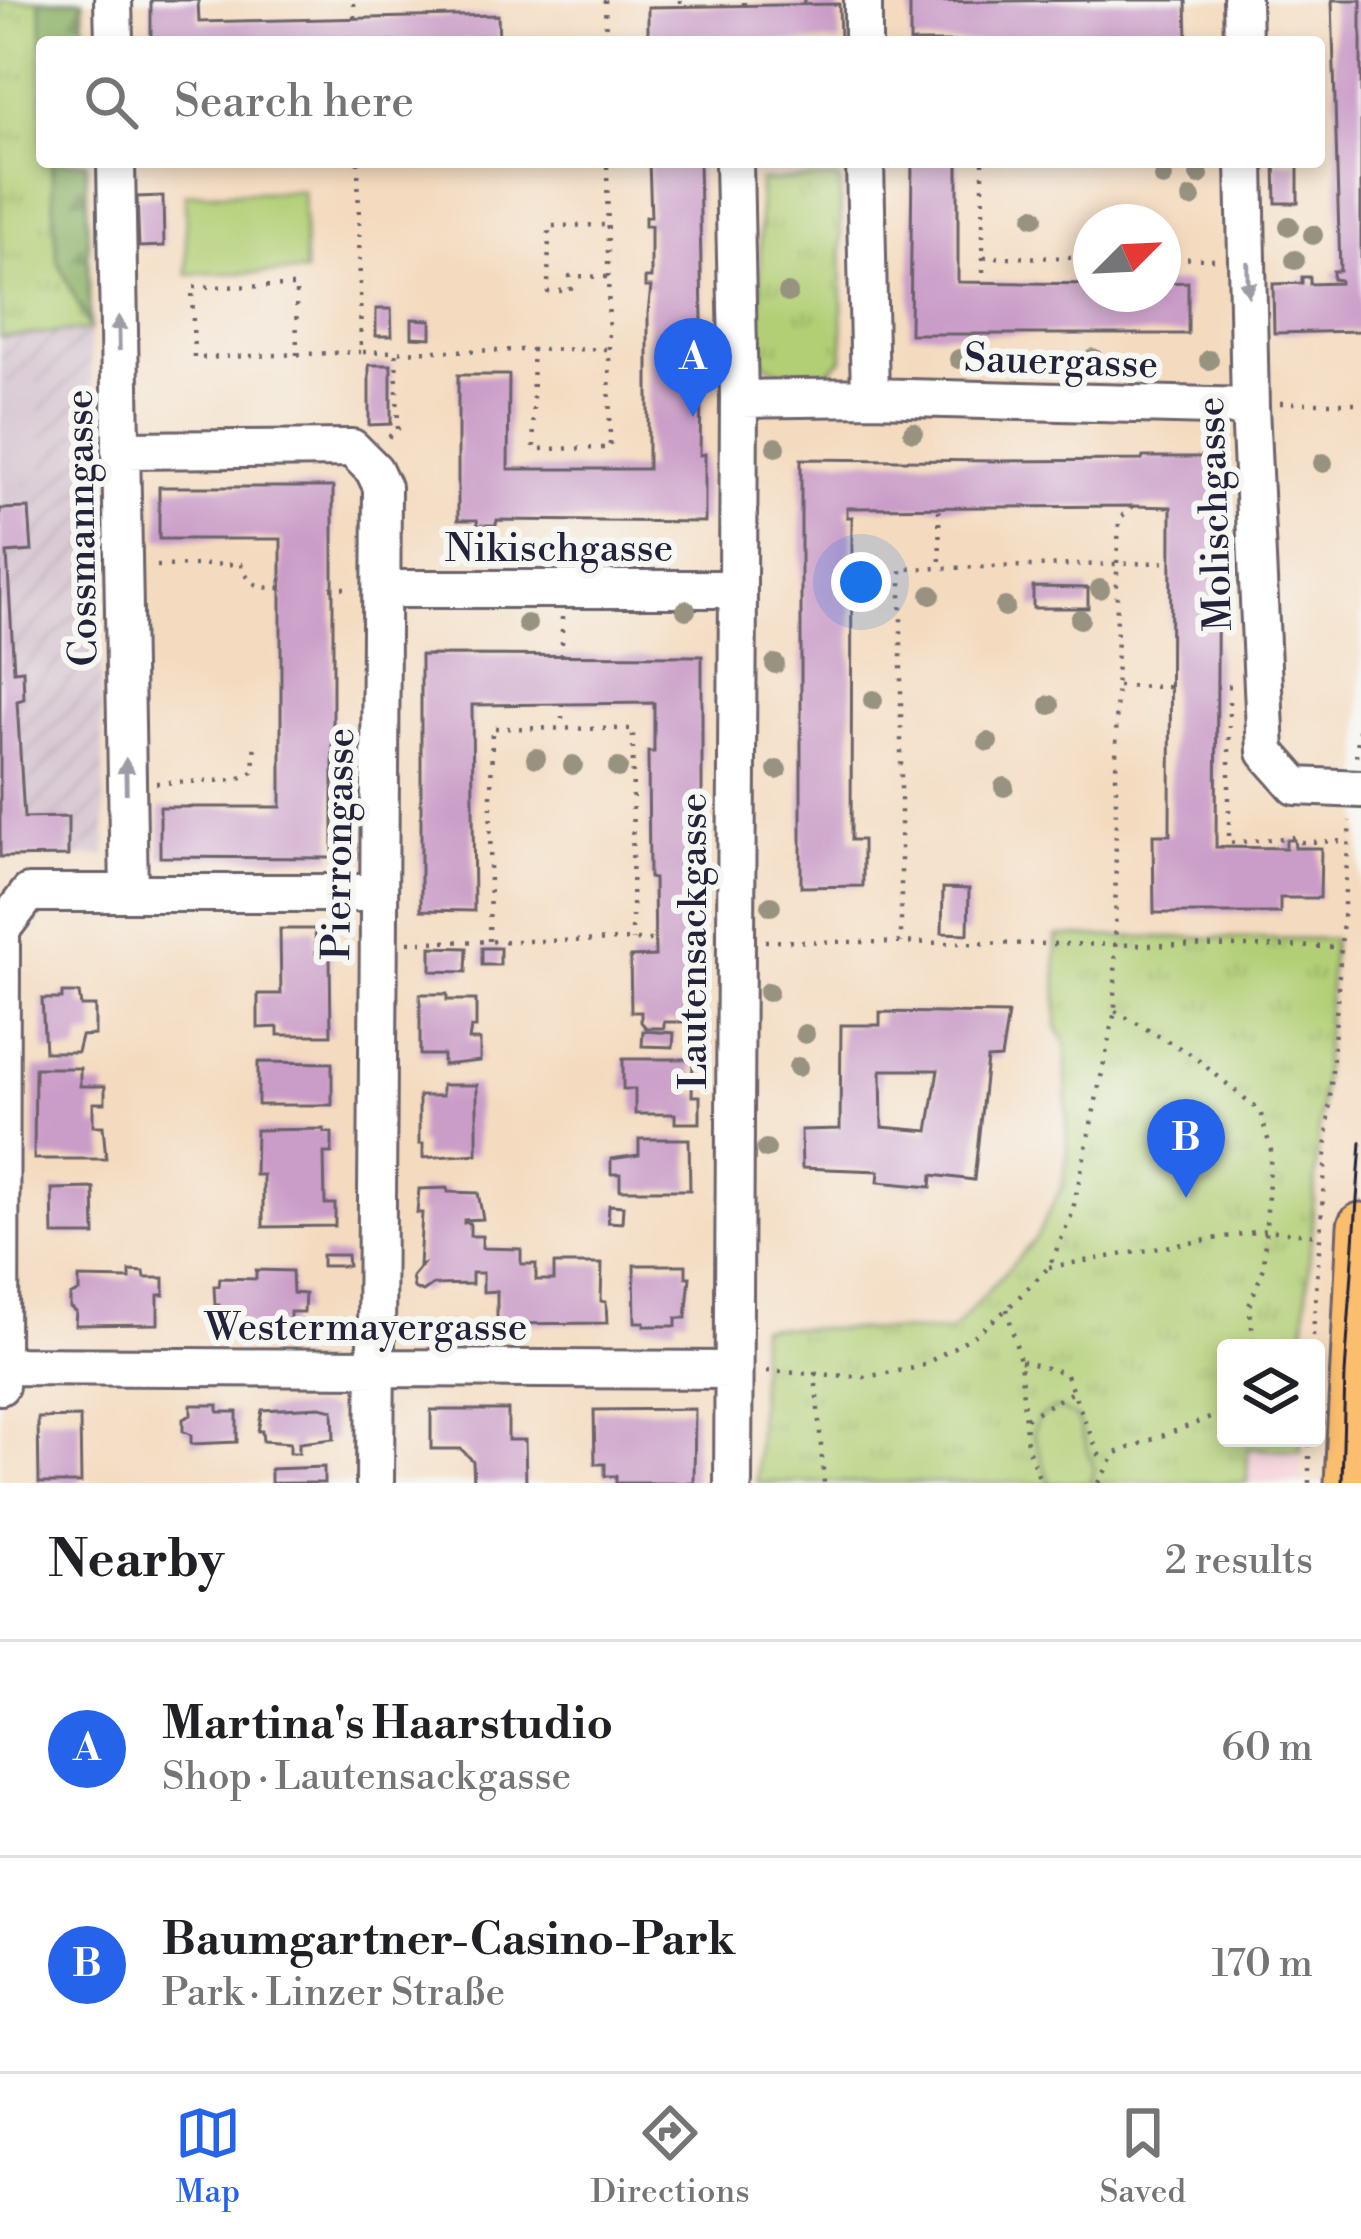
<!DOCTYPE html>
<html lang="en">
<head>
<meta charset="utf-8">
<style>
	body { margin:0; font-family:"Libre Bodoni",serif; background:#f6f6f6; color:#202124 }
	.controls { position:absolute; right:36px; bottom:36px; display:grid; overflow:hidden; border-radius:12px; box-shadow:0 6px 18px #0003 }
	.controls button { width:108px; height:108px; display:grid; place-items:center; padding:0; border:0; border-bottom:3px solid #e0e0e0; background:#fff; color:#202124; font:60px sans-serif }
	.compass { position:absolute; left:1073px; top:204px; width:108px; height:108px; border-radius:50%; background:#fff; box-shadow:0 6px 18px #0003; rotate:66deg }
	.you { position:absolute; left:861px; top:582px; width:42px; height:42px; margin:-30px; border:9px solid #fff; border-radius:50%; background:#1a73e8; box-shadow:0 0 0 18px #1a73e833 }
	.badge { display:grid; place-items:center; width:78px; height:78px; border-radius:50%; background:#2563eb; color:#fff; font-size:39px; font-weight:700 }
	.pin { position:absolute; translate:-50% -99px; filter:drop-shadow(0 3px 6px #0008) }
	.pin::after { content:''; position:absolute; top:63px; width:42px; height:36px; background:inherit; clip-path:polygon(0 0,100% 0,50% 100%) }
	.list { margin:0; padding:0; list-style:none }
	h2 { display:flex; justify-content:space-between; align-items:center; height:156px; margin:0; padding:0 48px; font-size:51px }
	h2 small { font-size:39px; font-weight:400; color:#757577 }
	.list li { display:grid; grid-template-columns:78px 1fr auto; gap:36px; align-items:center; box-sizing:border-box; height:216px; padding:0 48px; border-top:3px solid #e0e0e0 }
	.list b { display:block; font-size:45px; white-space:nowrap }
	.list p { margin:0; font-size:39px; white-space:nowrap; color:#757577 }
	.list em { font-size:39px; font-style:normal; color:#757577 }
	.icon { flex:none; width:66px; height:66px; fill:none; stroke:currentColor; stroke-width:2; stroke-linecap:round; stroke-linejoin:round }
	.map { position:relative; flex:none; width:1361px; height:1483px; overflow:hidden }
	.search { position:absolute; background:#fff; box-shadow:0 6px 18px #0003; left:36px; right:36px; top:36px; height:132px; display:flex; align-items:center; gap:30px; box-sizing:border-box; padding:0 42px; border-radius:12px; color:#757577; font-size:45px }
	.sheet { height:588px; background:#fff }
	nav { display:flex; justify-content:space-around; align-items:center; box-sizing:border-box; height:168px; border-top:3px solid #e0e0e0; background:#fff; font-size:33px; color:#757577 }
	nav a { display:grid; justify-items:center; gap:6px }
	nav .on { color:#2563eb }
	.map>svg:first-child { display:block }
	.built { fill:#f6cfd9 }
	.industrial { fill:url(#industrial-furrows) }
	.railway { fill:#d1bdcb }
	.grass { fill:url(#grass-tufts); stroke:#6a7858; stroke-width:3 }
	.forest { fill:url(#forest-firs); stroke:#586a51; stroke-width:3 }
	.pitch { fill:#b2cf76; stroke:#6a7858; stroke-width:3 }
	.building { fill:#ca9dc8; fill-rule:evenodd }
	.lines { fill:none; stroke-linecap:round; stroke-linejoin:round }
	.minor-casing { stroke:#6c636a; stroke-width:42 }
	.major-casing { stroke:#6c636a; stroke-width:51 }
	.path { stroke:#6c636a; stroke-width:4.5; stroke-dasharray:3 9; stroke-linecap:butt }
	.minor { stroke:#fff; stroke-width:36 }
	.major { stroke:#fbbe6e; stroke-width:45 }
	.tram { stroke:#22223b; stroke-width:3 }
	.tree { fill:#989281 }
	.oneway { fill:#9c9ca7 }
	.labels { text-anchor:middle; stroke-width:12; stroke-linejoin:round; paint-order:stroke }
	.street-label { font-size:39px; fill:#22223b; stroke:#f6f6f2 }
</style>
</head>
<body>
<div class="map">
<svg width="1361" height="1483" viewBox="0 0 1361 1483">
	<defs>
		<pattern id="industrial-furrows" width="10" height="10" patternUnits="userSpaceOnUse" patternTransform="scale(3)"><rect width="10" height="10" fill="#d1bdcb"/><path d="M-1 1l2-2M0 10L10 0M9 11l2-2" fill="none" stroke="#b3a2af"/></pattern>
		<pattern id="grass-tufts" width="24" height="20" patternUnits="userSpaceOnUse" patternTransform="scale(3)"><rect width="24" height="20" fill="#b2cf76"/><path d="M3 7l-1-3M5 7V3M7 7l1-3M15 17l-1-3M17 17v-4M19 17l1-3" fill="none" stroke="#99b167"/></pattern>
		<pattern id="forest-firs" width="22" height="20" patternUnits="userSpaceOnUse" patternTransform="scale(3)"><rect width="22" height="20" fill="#8db267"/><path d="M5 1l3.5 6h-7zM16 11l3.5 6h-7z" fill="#739056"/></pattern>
	</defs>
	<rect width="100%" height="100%" fill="#f6f6f2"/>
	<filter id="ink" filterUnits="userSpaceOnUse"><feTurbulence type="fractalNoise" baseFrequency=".00833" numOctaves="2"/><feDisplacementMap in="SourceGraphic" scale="24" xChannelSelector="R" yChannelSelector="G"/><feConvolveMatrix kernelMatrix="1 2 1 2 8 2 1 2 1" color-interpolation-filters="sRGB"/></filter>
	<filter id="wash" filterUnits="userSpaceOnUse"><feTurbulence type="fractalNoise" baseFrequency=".004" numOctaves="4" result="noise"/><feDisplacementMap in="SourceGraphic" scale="48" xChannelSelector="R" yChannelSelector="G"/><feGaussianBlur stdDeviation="2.7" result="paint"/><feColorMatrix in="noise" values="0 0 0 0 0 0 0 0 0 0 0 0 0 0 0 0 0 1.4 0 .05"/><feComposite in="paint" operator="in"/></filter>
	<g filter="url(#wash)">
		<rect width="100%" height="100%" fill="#f4dbc0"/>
		<path class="built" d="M1248,1448L1301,1452L1302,1483H1248Z"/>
		<path class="industrial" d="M90,330L106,856L0,857V337Z"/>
		<path class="railway" d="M0,382L38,383L44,481L25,482L26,508L0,509Z"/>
		<path class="grass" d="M0,0H83L84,42H42V162H86L90,330L0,337Z
			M835,178L840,182L843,358L828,372C805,373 771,379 760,355V181Z
			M1056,936L1333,939L1303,1348H1226V1438H1301V1452L1248,1448L1247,1483H757L760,1327L951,1332L1036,1238L1062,1186L1067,1160L1066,1045L1057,1026Z"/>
		<path class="forest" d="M40,0H83L84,42H43Z
			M51,162H86L90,330L57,259Z"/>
		<path class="pitch" d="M303,191L305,272L187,274L185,194Z
			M1057,1408L1077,1418L1094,1468L1090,1483H1050L1033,1433L1038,1418Z"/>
		<g id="blocks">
			<path class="building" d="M151,0H198L199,22L498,15L499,42H151Z
				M1112,0H1186L1187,42H910V2Z
				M1332,0H1361V331L1274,333L1273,284L1302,283V277H1310V284L1340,283V280L1333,279V271H1340Z
				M839,4L840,42H648V7Z
				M649,162H699L702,320L700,455L705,454V522L497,520L496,525H478L477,520H458V375H509L508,469H648V313L651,287H645V278H651V226H645V217H651Z
				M912,162H958V282L1091,284V294H1163V283L1188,282V334H910Z
				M1275,162H1298V203H1276Z
				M163,196L164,246L139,247L137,197Z
				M376,309H391L392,336H376Z
				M412,319L431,320V338L412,337Z
				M369,365H391V424L369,425Z
				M1143,457H1218V480L1224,479V495H1218L1216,847L1286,848V840H1294L1295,848H1321L1320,898H1280V913H1154L1153,835H1170L1171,507L1133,506L847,508V517H852L851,840H863V886L801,887V459L997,461L1142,460Z
				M159,487H333V858L160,857V807H281V539H159Z
				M29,508L32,551L7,553L14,671L23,670L24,699L17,701L24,818L68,817V856L0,857V509Z
				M1033,587L1088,588V608H1033Z
				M421,655L702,656V911H690V1022H664V1028H646L641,1022V1012H631L630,957L655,956L654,879L649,878L648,752H654V703L472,705L474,911L421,910Z
				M943,888L969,889L968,934L942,933Z
				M280,929H315L316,954H330L331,1035H278V1027L258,1028V994H281Z
				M431,947L467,948L466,972L431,971Z
				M482,948H500V965H482Z
				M62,993H79L81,1006H95V1035L81,1036L77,1052H45L42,999H62Z
				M420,994H447V1000H476V1028H471L469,1040H480V1061L443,1065V1055H420Z
				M880,1012L1008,1014L1001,1058L987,1059L974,1180L932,1175L931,1187L878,1182L879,1171L802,1168L801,1130L840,1129L841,1025H880ZM881,1070H938L928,1131L882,1127Z
				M643,1031L674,1033L673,1047L642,1046Z
				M623,1059H693L692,1096H700V1123H675V1114H635V1089H623Z
				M258,1062L332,1063V1105H258Z
				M35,1068H80V1086H105V1103H93V1126H103L106,1159H34Z
				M442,1085H477V1154L423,1158V1144H419V1096H442Z
				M324,1129V1132L332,1133V1153H324L325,1204H335V1226L263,1227V1175H255L256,1130Z
				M639,1139H689L690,1190H620V1174H611V1159L639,1155Z
				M94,1188L95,1235H53L52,1189Z
				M447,1188L448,1192L478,1193L483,1219L464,1220V1223L470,1222V1236H482V1248L521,1249V1264H536V1280H554V1264H602L601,1301L606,1302L607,1323L497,1324V1291L483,1292V1273H472V1284L433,1285L423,1292L414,1288L412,1277L422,1265L419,1266L422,1213H417L419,1189Z
				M609,1205L623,1206L622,1223L608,1222Z
				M322,1255H347L348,1266H322Z
				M634,1265H686V1277H690L686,1318H676V1326H644V1322H635Z
				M256,1270L292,1271L293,1293L305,1294L304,1312H290V1327L256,1329L220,1323L219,1305H215L214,1286H219L220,1278L256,1279Z
				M130,1271L144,1272L145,1278H164V1295H158V1324L75,1325L76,1312L70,1307V1296L79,1291V1278L130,1279Z
				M191,1405H218V1412H237V1442L191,1444V1435L183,1431V1419L191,1415Z
				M320,1407L333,1410L334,1439L299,1443V1453H290V1443L263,1441L262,1431H258L262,1410Z
				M695,1409L694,1483H616V1476H605V1464H595L594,1410Z
				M431,1410H508V1440H525L526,1483H474L473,1461L461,1449H431Z
				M80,1417L81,1483H39L38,1418Z
				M324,1467V1483H271V1469Z"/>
		</g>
	</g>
	<g filter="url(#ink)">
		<use href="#blocks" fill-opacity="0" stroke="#6c636a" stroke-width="3"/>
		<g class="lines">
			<g class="minor-casing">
				<path id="minor" d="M113,0L114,42
					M863,0V42
					M1242,0L1243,42
					M116,162L129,893
					M734,162L739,399L870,397L1250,407
					M865,162L870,397
					M1245,162L1250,407L1266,752L1296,786L1361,789
					M120,450L352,448L374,470L382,487L375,1483
					M382,589H736
					M0,1366L732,1370
					M0,1386L1,930L29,893H378
					M733,1483L739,399"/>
			</g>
			<g class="major-casing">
				<path id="major" d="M1348,1483L1361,1226"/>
			</g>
			<path class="path" d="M605,0L606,42
				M680,0V6
				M804,0L805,4
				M744,5V0
				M354,18V0
				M358,162L361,352L609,349
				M983,162V257L1091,258
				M983,257V284
				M1163,258L1217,259
				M607,277L570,276L571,290L548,292L549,226L608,225
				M532,348L534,449L610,448L607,162
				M297,355L296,286L192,287L194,358L361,352
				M982,369L983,333
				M1280,403H1361
				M389,437L398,429L396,351
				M1133,506L1119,519L1117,564L1170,562
				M939,510L940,567
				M157,566L241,564C249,586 259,588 281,588
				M330,588H348
				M562,617V656
				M1118,686L1170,687
				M1216,687L1233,686
				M1229,701V843L1295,837L1301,842L1349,841
				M562,704V728
				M1356,756L1361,715
				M156,783L236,780L253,772L255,740
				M690,939L705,940
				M489,941L492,728L633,729L632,940
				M765,941L1341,947
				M408,942L654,940
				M1115,1011L1192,1055L1260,1111L1271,1150L1263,1270L1249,1306L1255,1348
				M1049,1267L1266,1230L1319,1235
				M1007,1309L1020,1361L1027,1446L1041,1483
				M1312,1348L1350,821
				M1021,1361L1065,1373L1073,1392
				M767,1371L865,1377L920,1367L975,1335L1007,1309L1049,1267L1072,1214L1115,1011L1117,564L901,569V943
				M815,1372L824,1483
				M1026,1418L1073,1392L1103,1464
				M1098,1483L1116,1453L1226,1412
				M1309,1483V1438"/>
			<use href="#minor" class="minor"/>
			<use href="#major" class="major"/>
			<path class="tram" d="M1342,1483L1345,1374L1361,1142"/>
		</g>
		<g class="tree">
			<circle cx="1199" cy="175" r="10"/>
			<circle cx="1163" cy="177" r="10"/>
			<circle cx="1191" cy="198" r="10"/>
			<circle cx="1034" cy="217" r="10"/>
			<circle cx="1289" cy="226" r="10"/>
			<circle cx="1313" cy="235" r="10"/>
			<circle cx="1295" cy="260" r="10"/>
			<circle cx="788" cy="293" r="10"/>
			<circle cx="1093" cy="358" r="10"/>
			<circle cx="959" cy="359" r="10"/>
			<circle cx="1209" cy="360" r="10"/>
			<circle cx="913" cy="432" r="10"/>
			<circle cx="776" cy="447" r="10"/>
			<circle cx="1323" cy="463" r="10"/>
			<circle cx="1100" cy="589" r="10"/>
			<circle cx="868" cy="591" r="10"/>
			<circle cx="931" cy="595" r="10"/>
			<circle cx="1005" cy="607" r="10"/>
			<circle cx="686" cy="610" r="10"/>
			<circle cx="1080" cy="619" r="10"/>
			<circle cx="527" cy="624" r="10"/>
			<circle cx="775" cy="664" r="10"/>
			<circle cx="873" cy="700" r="10"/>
			<circle cx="1050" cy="705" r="10"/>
			<circle cx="988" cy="742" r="10"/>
			<circle cx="536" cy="758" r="10"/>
			<circle cx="573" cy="765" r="10"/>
			<circle cx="618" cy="768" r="10"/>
			<circle cx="777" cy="770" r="10"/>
			<circle cx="1004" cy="787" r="10"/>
			<circle cx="771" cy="906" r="10"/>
			<circle cx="768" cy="992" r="10"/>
			<circle cx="805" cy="1034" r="10"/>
			<circle cx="798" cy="1067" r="10"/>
			<circle cx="766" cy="1149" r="10"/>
		</g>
		<defs><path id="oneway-solid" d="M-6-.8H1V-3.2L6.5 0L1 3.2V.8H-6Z" transform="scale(3)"/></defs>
		<g class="oneway">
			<use href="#oneway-solid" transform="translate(1248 279) rotate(89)"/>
			<use href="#oneway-solid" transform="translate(119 333) rotate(-91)"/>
			<use href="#oneway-solid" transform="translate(126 776) rotate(-91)"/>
		</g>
	</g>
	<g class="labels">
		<g class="street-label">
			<text transform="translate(1061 360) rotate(2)" y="14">Sauergasse</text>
			<text transform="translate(1213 514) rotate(-92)" y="14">Molischgasse</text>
			<text transform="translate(80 528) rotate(-91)" y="14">Cossmanngasse</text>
			<text x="559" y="561">Nikischgasse</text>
			<text transform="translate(337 844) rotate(-89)" y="14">Pierrongasse</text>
			<text transform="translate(692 941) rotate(-90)" y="14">Lautensackgasse</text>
			<text x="366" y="1340">Westermayergasse</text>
		</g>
	</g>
</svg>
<div class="controls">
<button><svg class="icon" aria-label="layers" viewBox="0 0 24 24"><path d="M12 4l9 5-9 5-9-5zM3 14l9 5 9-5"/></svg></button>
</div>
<svg class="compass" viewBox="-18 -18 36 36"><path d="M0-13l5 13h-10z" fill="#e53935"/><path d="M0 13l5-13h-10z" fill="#757577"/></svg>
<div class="you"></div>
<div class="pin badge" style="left:693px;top:417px">A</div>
<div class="pin badge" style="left:1186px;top:1198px">B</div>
<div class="search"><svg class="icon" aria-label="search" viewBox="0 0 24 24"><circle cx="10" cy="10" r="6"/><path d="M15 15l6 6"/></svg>Search here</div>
</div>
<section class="sheet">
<h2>Nearby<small>2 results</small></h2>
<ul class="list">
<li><span class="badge">A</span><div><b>Martina's Haarstudio</b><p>Shop · Lautensackgasse</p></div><em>60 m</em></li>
<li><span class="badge">B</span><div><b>Baumgartner-Casino-Park</b><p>Park · Linzer Straße</p></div><em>170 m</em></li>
</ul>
</section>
<nav>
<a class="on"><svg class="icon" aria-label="map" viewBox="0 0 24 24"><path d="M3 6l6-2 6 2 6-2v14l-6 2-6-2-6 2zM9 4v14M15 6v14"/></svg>Map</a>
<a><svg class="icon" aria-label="directions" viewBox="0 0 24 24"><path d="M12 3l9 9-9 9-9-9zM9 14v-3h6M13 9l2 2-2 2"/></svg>Directions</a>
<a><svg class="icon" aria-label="saved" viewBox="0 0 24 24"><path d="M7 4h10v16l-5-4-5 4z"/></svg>Saved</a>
</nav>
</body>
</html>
